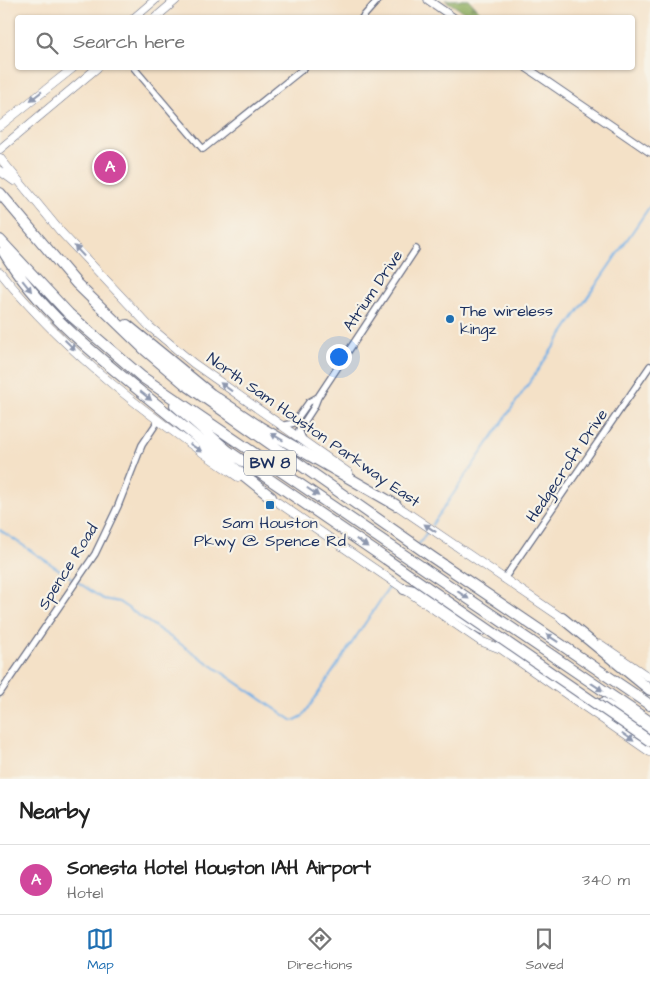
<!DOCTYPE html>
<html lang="en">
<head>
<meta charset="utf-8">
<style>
	body { margin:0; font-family:"Architects Daughter",sans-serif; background:#f2f2f2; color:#222 }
	.you { position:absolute; left:338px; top:356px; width:18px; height:18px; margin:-12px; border:4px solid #fff; border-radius:50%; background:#1a73e8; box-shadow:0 0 0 8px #1a73e833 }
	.badge { display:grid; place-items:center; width:32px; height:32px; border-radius:50%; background:#1f6fb2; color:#fff; font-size:16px; font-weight:700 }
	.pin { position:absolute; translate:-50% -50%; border:2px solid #fff; box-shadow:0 1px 5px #0006 }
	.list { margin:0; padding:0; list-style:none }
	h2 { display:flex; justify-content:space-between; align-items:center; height:65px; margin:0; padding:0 20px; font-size:21px }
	h2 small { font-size:16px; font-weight:400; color:#767676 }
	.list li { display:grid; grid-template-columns:32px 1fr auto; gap:15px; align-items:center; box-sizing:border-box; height:70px; padding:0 20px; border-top:1px solid #e0e0e0 }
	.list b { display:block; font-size:19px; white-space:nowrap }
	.list p { margin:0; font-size:16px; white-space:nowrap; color:#767676 }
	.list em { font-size:16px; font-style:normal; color:#767676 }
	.icon { flex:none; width:28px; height:28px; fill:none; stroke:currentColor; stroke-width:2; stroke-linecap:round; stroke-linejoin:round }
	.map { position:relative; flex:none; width:650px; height:779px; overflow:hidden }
	.search { position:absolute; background:#fff; box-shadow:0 1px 4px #0004; left:15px; right:15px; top:15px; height:55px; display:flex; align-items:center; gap:12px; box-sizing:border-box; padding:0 18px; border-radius:5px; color:#767676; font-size:19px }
	.sheet { height:135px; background:#fff }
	nav { display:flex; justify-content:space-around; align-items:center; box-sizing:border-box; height:70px; border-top:1px solid #e0e0e0; background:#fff; font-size:14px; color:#767676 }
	nav a { display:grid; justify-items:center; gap:2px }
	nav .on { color:#1f6fb2 }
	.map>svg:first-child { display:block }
	.forest { fill:url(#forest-firs); stroke:#566f60 }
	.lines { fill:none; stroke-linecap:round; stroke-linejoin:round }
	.stream { stroke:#75b0e6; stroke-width:2 }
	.minor-casing { stroke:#676d83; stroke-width:8 }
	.tertiary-casing { stroke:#676d83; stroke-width:9 }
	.secondary-casing { stroke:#676d83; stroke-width:9 }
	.motorway-casing { stroke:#676d83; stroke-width:12 }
	.minor { stroke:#fff; stroke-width:5.5 }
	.tertiary { stroke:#fff; stroke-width:7 }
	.secondary { stroke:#fff; stroke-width:8 }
	.motorway { stroke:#fff; stroke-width:10 }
	.motorway-bridge-casing { stroke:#676d83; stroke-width:12; stroke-linecap:butt }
	.motorway-bridge { stroke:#fff; stroke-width:10 }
	.oneway { fill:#8d97ae }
	.poi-dot { fill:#1f6fb2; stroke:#f7f3e8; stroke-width:2 }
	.labels { text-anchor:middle; stroke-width:4.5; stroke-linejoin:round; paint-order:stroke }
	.shield { fill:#f7f3e8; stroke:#5d6a87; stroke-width:1 }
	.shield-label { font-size:15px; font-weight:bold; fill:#1b2f5e }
	.street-label { font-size:16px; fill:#1b2f5e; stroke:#f7f3e8 }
	.poi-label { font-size:16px; fill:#1b2f5e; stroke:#f7f3e8; text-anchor:start }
</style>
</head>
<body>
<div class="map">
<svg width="650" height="779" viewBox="0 0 650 779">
	<defs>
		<pattern id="forest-firs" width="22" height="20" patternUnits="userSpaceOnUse" patternTransform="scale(1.25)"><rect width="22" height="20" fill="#90af62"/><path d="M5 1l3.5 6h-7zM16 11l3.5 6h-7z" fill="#758f54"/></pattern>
	</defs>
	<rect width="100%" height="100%" fill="#f7f3e8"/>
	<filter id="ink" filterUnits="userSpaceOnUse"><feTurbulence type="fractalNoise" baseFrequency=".02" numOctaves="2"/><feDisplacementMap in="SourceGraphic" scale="10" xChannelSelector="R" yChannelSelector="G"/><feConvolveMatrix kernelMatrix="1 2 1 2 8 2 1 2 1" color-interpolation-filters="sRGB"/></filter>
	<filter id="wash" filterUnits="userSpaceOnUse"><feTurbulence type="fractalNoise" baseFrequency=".0096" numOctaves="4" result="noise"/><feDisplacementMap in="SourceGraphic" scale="20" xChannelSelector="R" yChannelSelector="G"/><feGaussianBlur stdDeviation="1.12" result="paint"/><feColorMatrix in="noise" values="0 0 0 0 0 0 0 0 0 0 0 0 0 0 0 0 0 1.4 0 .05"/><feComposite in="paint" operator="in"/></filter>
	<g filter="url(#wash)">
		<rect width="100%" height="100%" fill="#f4e1c7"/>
		<path class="forest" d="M445,0H469L481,13L472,17Z"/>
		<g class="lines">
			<path class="stream" d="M432,525L650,206
				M0,530L103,599L119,602L293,721L303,716L392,583
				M419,544L429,529"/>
		</g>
	</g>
	<g filter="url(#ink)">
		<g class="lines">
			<g class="minor-casing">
				<path id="minor" d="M362,18L378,0
					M134,68L203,149L304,68
					M280,426L294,423L309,402L318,397
					M303,440L299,430L314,407L318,397L416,249
					M504,579L650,366
					M0,693L95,554L118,506L142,445L158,421"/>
			</g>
			<g class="tertiary-casing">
				<path id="tertiary" d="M428,0L454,18
					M527,68L650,152"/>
			</g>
			<g class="secondary-casing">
				<path id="secondary" d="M134,18L155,0
					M155,18L176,0
					M0,126L73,68
					M0,149L97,68
					M0,158L60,231L150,327L193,363L349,473
					M0,171L14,181
					M0,272C65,353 152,419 238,477
					M267,495L480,641L501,649L650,752
					M393,503L565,620
					M600,644L650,678"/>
			</g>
			<g class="motorway-casing">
				<path id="motorway" d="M0,193L77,284L145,350L185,384L432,557L650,705
					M0,240L69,314L142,377L650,722
					M3,251C39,310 93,353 146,396C188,430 229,464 271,497
					M127,325L211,394L260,427L396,505
					M175,405L228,451L386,559
					M404,589L419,592L482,630
					M562,618L650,690
					M603,703L650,731"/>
			</g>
			<use href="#minor" class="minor"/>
			<use href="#tertiary" class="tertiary"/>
			<use href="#secondary" class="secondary"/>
			<use href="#motorway" class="motorway"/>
			<g class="motorway-bridge-casing">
				<path id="motorway-bridge" d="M386,559L650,741"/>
			</g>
			<use href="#motorway-bridge" class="motorway-bridge"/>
		</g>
		<defs><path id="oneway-solid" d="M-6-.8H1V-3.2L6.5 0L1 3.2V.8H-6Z" transform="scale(1.25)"/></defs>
		<g class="oneway">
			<use href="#oneway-solid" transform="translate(36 96) rotate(142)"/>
			<use href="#oneway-solid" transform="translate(79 251) rotate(-133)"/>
			<use href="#oneway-solid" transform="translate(27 286) rotate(51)"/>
			<use href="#oneway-solid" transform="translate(70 345) rotate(44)"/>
			<use href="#oneway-solid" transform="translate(226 387) rotate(-144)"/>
			<use href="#oneway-solid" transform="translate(146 396) rotate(39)"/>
			<use href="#oneway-solid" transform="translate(277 437) rotate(-150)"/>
			<use href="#oneway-solid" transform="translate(196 448) rotate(34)"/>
			<use href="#oneway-solid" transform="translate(313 492) rotate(35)"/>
			<use href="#oneway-solid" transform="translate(430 528) rotate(-146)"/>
			<use href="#oneway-solid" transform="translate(362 543) rotate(34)"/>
			<use href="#oneway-solid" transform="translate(463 595) rotate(34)"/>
			<use href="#oneway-solid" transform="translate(552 638) rotate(-146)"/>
			<use href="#oneway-solid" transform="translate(597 687) rotate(34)"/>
			<use href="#oneway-solid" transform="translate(628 737) rotate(35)"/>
		</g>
	</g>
	<g class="poi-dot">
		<circle cx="450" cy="319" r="5"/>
		<rect x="265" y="500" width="10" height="10" rx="2.5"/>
	</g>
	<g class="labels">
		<rect class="shield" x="244" y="450.5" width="52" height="25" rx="4"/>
		<g class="shield-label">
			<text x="270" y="468">BW 8</text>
		</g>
		<g class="street-label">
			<text transform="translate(372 290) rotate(-56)" y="6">Atrium Drive</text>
			<text transform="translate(314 429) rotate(35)" y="6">North Sam Houston Parkway East</text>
			<text transform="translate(566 465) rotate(-56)" y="6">Hedgecroft Drive</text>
			<text transform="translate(67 566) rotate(-58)" y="6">Spence Road</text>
		</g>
		<g class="poi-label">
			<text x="460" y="316">The wireless<tspan x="460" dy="18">kingz</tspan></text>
			<text x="270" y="528" text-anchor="middle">Sam Houston<tspan x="270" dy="18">Pkwy @ Spence Rd</tspan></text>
		</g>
	</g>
</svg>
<div class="you"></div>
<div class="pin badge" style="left:110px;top:167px;background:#d1479c">A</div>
<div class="search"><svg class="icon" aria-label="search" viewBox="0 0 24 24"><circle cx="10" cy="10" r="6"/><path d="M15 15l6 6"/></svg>Search here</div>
</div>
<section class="sheet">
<h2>Nearby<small></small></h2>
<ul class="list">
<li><span class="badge" style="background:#d1479c">A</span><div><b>Sonesta Hotel Houston IAH Airport</b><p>Hotel</p></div><em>340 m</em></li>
</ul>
</section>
<nav>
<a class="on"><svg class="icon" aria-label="map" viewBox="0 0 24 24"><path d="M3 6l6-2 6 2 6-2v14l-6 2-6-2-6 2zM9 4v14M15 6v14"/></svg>Map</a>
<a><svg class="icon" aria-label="directions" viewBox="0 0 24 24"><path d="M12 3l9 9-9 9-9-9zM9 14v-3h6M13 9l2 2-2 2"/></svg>Directions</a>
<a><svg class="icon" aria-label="saved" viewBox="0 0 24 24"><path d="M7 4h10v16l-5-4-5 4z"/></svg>Saved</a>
</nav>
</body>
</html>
